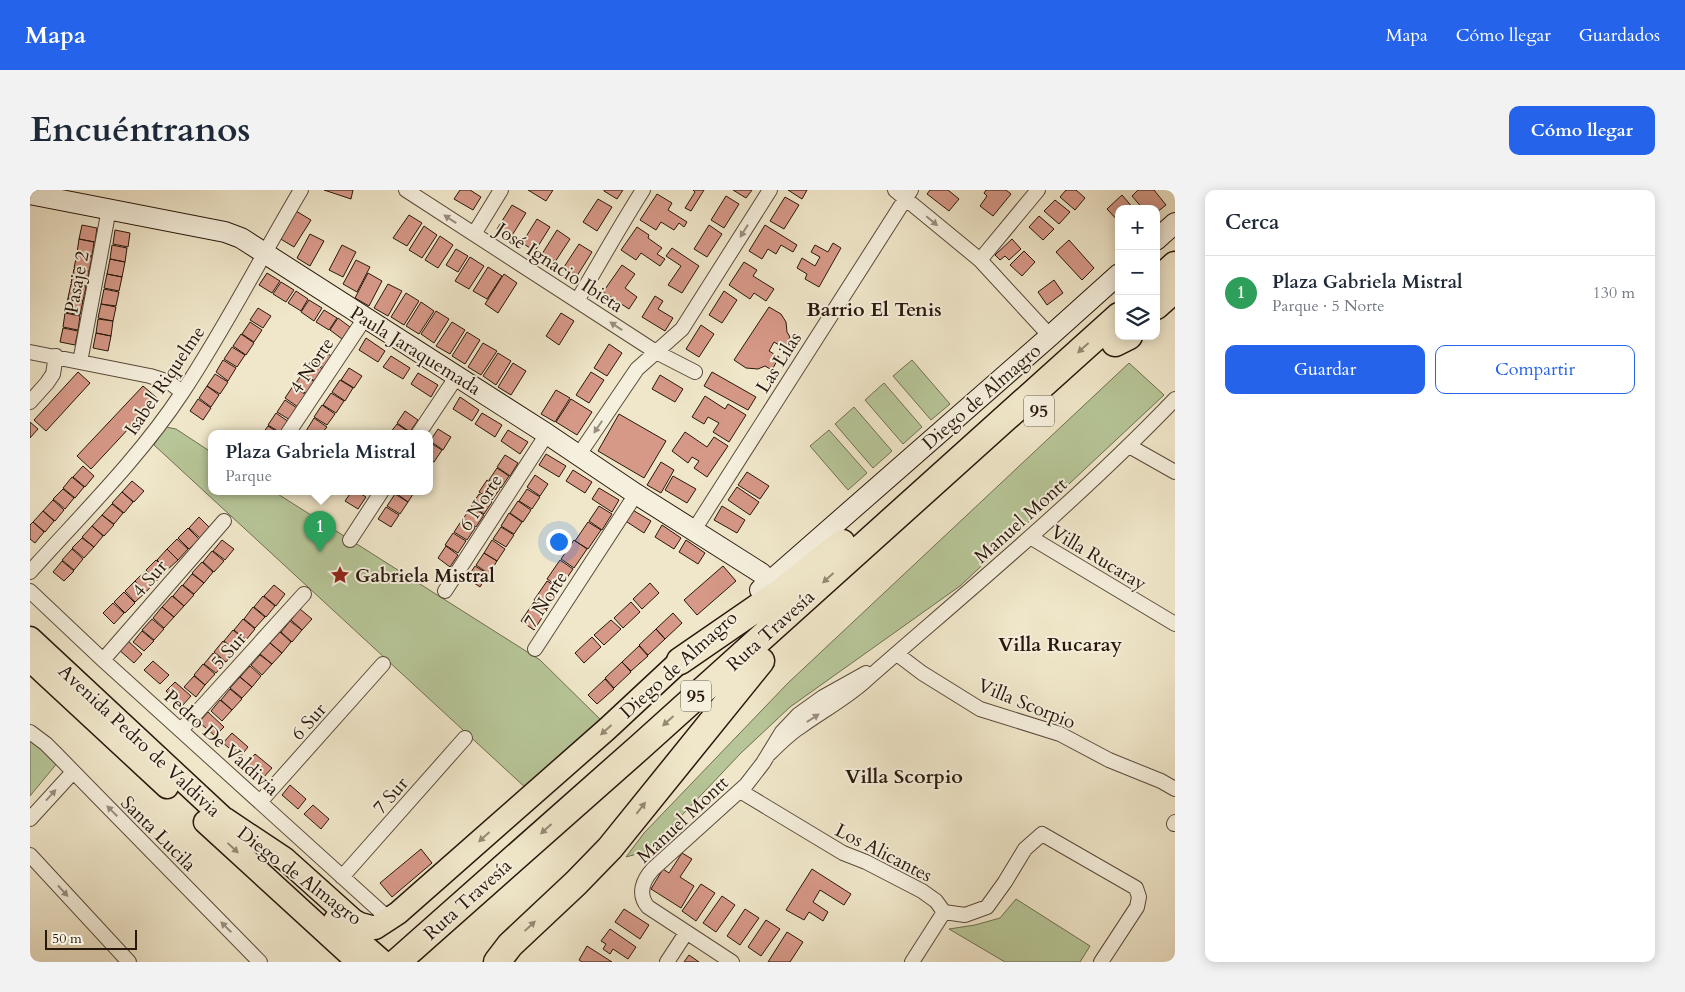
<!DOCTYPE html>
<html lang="es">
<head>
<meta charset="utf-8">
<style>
	body { margin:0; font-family:Cardo,serif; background:#f2f2f3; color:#1f2937 }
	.controls { position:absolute; right:15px; top:15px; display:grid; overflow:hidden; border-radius:10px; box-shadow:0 2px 12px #0003 }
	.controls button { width:45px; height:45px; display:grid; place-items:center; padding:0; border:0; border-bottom:1px solid #e0e1e3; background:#fff; color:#1f2937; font:25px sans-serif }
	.scale { position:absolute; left:15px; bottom:12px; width:92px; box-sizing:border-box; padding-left:5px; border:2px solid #28170b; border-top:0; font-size:14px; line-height:18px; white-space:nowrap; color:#28170b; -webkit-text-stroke:4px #f5efdd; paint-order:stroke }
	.you { position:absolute; left:528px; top:351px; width:18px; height:18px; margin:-12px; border:4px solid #fff; border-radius:50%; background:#1a73e8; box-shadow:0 0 0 8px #1a73e833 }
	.badge { display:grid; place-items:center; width:32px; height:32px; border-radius:50%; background:#2563eb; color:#fff; font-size:16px; font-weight:700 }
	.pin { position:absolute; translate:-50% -41px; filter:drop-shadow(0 1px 2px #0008) }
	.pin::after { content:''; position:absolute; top:26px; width:18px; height:15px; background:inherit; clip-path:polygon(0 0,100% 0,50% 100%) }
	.popup { position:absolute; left:178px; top:240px; width:225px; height:65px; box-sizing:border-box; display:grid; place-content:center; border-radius:10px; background:#fff; filter:drop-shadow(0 1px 4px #0005); font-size:16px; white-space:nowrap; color:#747a83 }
	.popup b { font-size:19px; color:#1f2937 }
	.popup::after { content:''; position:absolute; left:50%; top:100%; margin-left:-10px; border:10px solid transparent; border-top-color:#fff }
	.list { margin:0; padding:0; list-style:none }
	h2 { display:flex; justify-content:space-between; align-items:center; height:65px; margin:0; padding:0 20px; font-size:21px }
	h2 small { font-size:16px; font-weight:400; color:#747a83 }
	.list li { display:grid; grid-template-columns:32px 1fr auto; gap:15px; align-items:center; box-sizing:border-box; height:75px; padding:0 20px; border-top:1px solid #e0e1e3 }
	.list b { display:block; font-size:19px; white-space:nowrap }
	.list p { margin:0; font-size:16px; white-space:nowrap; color:#747a83 }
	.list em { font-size:16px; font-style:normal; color:#747a83 }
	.actions { display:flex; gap:10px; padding:15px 20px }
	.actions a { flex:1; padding:11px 0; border:1px solid #2563eb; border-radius:10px; text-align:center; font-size:18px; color:#2563eb }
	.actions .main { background:#2563eb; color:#fff }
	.icon { flex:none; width:28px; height:28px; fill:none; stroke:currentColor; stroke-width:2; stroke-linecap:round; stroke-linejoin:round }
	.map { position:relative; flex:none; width:1145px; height:772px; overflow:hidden; border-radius:10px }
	header { display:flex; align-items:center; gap:30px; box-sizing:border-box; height:70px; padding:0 25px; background:#2563eb; color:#fff }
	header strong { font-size:24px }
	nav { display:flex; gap:28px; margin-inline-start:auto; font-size:18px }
	.intro { display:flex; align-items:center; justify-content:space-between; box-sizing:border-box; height:120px; padding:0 30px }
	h1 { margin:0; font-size:35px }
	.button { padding:12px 22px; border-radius:10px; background:#2563eb; color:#fff; font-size:18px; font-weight:700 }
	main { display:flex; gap:30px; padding:0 30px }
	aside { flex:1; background:#fff; border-radius:10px; box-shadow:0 2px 12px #0003 }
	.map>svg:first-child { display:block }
	.green { fill:#b7c698; stroke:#706e52 }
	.building { fill:#d69887; stroke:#28170b }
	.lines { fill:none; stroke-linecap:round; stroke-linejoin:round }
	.street-casing { stroke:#5a4b3b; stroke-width:16 }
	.secondary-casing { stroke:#28170b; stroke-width:22 }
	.primary-casing { stroke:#28170b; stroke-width:25 }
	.highway-casing { stroke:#28170b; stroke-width:29 }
	.street { stroke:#f5efdd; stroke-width:14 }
	.secondary { stroke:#f5efdd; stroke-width:20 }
	.primary { stroke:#f0e7ca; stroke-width:22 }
	.highway { stroke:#f0e7ca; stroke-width:26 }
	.oneway { fill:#998e7e }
	.oneway2 { fill:#968974 }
	.labels { text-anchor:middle; stroke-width:4; stroke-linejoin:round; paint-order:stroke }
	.shield { fill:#f5efdd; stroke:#66584a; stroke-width:1 }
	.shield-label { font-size:18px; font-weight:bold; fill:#28170b }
	.street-label { font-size:19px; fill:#28170b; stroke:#f5efdd }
	.poi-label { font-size:19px; font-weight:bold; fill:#28170b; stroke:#f5efdd; text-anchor:start }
	.neighbourhood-label { font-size:20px; font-weight:bold; fill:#28170b; stroke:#f5efdd }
</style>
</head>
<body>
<header>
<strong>Mapa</strong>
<nav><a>Mapa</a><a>Cómo llegar</a><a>Guardados</a></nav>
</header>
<div class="intro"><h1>Encuéntranos</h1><a class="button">Cómo llegar</a></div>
<main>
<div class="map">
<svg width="1145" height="772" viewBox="0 0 1145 772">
	<rect width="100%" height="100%" fill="#f0e7ca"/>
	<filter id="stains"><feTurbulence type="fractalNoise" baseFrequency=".004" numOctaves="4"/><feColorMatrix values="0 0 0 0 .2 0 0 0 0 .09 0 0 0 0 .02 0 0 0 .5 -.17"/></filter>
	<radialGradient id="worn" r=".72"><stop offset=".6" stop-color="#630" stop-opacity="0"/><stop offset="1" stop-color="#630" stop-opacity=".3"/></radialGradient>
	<path class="green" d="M882,170L920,214L901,230L863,186Z
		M1099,173L1134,205L930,396L760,517L711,563L618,661L596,667L614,643L758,493Z
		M854,193L892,237L873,254L835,210Z
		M824,217L862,261L843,278L805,234Z
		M136,237L146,239L181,262V301H243L510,470L574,533L498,600L124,255Z
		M799,240L837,283L818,300L780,256Z
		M0,551L28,572L0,606Z
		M986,709L1060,756L1050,772H975L919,739L945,735L970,728Z"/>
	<path class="building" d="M294,0H323L321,9Z
		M430,0H440L451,7L443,20L424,9Z
		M498,0H523L516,11Z
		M574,0H593L587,9L574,1Z
		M663,0H674L661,21L655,18L665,2Z
		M703,0H722L716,8Z
		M758,0H777L772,9Z
		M900,0H918L929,9L919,21L897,4Z
		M956,0H976L981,4L963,26L950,16L957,6L954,3Z
		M1036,0H1046L1055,8L1045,20L1030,7Z
		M1108,0H1124L1136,15L1126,23V19H1113L1102,6Z
		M627,4L642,13L638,20L657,32L654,37L649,33L644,40L631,32L626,40L610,30Z
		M1092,5L1104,19H1089V32L1077,19Z
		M696,6L709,14L694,38L681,30Z
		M755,7L769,15L754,39L740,31Z
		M568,9L582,17L567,41L553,32Z
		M1025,10L1040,22L1029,34L1014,21Z
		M482,15L496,23L481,47L467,39Z
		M266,21L281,30L264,57L249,48Z
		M379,25L392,33L377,56L363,48Z
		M1009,26L1024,39L1013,50L999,37Z
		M507,29L520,37L505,61L492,53Z
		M52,35L67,38L65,52L49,49Z
		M679,35L692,44L677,67L664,59Z
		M735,35L767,55L763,62L751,55L746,64L738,59L732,69L719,61Z
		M394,36L407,45L392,68L379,60Z
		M607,37L619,45L618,48L632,58L627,64L635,69L630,76L611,63L606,70L591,60Z
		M85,40L100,43L98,57L83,54Z
		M527,40L540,49L525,72L512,64Z
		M280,44L294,51L280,76L267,68Z
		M410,46L423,55L408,78L395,70Z
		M49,49L64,52L62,66L47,63Z
		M982,49L991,59L979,70L975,66L970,70L965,65Z
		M1039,50L1064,78L1052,90L1026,62Z
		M803,53L811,58L789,97L775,89L777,84L767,78L772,68L785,76L790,67L781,62L785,55L798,62Z
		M549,54L562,62L547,86L534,77Z
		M82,55L97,58L95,72L80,69Z
		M312,55L326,62L313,87L299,80Z
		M642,58L669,76L652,103L638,95L651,76L636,66Z
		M426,59L438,66L428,82L416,75Z
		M994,61L1005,72L992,86L980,75Z
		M47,64L62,67L59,81L44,78Z
		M440,67L454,76L439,99L425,91Z
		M80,69L95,72L92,87L77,84Z
		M326,70L340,77L327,102L313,94Z
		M714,72L727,80L723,86L744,99L736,111L724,103L720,109L699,95Z
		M592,75L605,84L595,98L607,107L599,119L573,102Z
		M458,77L472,86L457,109L443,101Z
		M44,79L59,82L56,96L41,93Z
		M237,83L250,91L242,103L229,95Z
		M338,83L352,91L339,116L325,108Z
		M77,84L92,87L89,101L74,98Z
		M474,84L487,93L468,123L455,114Z
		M1024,90L1033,103L1017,115L1008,102Z
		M251,92L264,100L256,112L243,104Z
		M41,94L56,97L53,111L38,108Z
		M358,94L372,101L358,126L344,118Z
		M74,99L89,102L86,116L71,114Z
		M266,101L278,109L271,121L258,113Z
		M694,101L707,110L692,133L679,125Z
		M376,103L389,111L374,135L361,127Z
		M625,106L633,111L628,119L643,128L635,141L612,127Z
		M38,108L53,111L50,125L35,122Z
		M279,110L292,118L284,131L271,122Z
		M391,112L404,121L389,144L376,136Z
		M71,114L86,117L83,131L68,128Z
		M739,117L751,124L756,132L757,142L760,147L754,158L744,152L739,161L749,167L742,180L735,176L728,179L716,178L704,170Z
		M228,118L241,126L233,138L220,130Z
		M294,120L307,128L299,140L286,132Z
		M406,121L419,129L404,153L391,144Z
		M35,123L50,126L48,140L33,137Z
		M531,123L544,131L529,155L516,146Z
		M308,128L320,137L312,149L300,140Z
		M68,129L83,131L81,146L66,143Z
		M220,132L232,140L224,152L212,144Z
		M422,132L435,140L420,164L406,156Z
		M671,135L684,144L669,167L656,159Z
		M33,138L48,141L45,155L30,152Z
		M437,142L450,150L435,174L422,166Z
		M66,143L81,146L78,161L63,158Z
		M211,144L224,153L216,165L203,156Z
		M336,148L355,161L348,172L329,160Z
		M453,153L467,161L451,185L438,177Z
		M579,154L592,163L577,186L564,178Z
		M202,157L215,165L207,177L194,169Z
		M290,159L303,167L295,179L283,171Z
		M468,163L481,171L466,195L453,186Z
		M361,166L380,178L373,189L353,177Z
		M193,170L206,178L198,191L186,182Z
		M281,171L294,180L286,192L273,183Z
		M483,173L496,181L481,205L468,197Z
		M319,178L332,186L324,198L311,190Z
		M48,182L60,193L16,241L4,230Z
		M561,182L574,190L559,213L546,205Z
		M682,182L726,207L718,220L674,196Z
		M388,183L408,195L401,207L381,194Z
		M185,184L198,192L190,204L177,196Z
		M272,184L285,192L277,204L264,196Z
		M630,185L653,199L645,212L622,199Z
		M310,190L323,198L315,211L302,202Z
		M113,196L127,208L61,279L47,266Z
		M177,196L189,205L181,217L169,208Z
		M263,196L276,205L268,217L255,208Z
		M526,200L540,208L525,232L511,224Z
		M301,203L314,211L306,223L293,215Z
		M675,206L695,219L698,214L716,225L699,252L683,242L689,233L678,227L674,234L662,227Z
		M430,207L449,220L442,231L423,219Z
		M168,209L181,218L173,230L160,221Z
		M541,209L562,222L547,245L526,232Z
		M255,210L267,218L260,230L247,222Z
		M292,215L305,224L297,235L284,227Z
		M375,221L388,230L380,242L367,233Z
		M246,223L259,232L251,243L238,235Z
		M452,223L472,235L465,247L445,234Z
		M589,224L636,251L614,288L568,261Z
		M284,228L297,237L292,243H280L276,241Z
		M0,232L8,239L0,248Z
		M367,234L379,242V243H360Z
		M238,236L249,243H233Z
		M408,239L421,247L413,260L400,251Z
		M478,240L498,252L490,264L471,251Z
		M655,242L677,257L684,247L698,256L677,287L664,278L669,271L662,267L658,273L642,261Z
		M399,252L412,260L404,272L399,269Z
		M516,264L536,276L529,287L509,275Z
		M475,265L488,273L480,286L467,277Z
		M631,272L644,280L631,303L617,295Z
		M53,276L64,286L55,297L43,287Z
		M467,278L479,286L471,298L459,290Z
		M543,280L562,292L555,303L536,291Z
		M717,282L739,296L730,309L708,295Z
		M505,285L518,294L510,306L497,297Z
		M643,286L666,299L657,313L635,300Z
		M42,287L54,297L45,308L33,298Z
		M457,290L470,299L462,310L449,302Z
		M102,291L114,301L104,312L92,302Z
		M707,297L729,312L720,325L698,310Z
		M569,298L589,310L582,322L562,309Z
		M33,299L44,308L35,319L23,309Z
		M497,299L510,307L502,319L489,311Z
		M322,301H326L336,307L328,319L315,311Z
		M367,301H385L378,312L366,303Z
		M92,302L103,312L94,323L82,313Z
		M365,304L378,312L370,324L357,316Z
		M449,304L462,312L454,324L441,316Z
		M23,310L34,320L25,331L13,321Z
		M488,311L501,320L493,332L480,323Z
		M82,314L93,323L84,334L72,325Z
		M569,316L582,324L572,340L559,331Z
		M692,316L715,330L707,343L684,330Z
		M356,317L369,325L361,337L348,329Z
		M441,317L454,325L446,337L433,329Z
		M601,319L621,331L614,343L594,330Z
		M13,321L24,331L15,342L3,332Z
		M479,323L492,332L484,344L471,336Z
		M72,325L84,335L74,346L62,336Z
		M169,327L180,338L170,348L159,338Z
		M432,330L445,338L437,350L424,342Z
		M3,332L14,342L5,353L0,349V335Z
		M558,332L571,340L558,359L545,351Z
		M632,335L651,348L644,359L625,347Z
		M62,336L73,346L64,357L52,347Z
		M471,337L484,345L476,357L463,349Z
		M158,338L169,349L159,359L148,348Z
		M423,343L436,351L428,363L415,355Z
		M52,348L64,357L54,368L42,358Z
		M147,349L158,359L148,370L137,359Z
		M192,350L204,359L195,370L183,361Z
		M462,350L475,359L467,371L454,363Z
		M544,350L557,359L544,378L531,369Z
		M656,350L675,363L668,374L649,362Z
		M416,356L428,365L420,377L408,368Z
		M42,359L53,369L44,380L32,370Z
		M137,359L148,370L137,380L127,370Z
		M182,361L194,371L184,382L173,372Z
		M454,363L467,371L459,384L446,375Z
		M126,370L137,380L127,391L116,380Z
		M530,370L543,379L530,398L517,389Z
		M32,371L44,381L34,391L23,382Z
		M172,372L183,382L174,393L162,383Z
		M445,376L458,384L450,397L437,388Z
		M693,376L706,391L667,425L654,410Z
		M115,381L126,391L116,402L105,391Z
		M162,384L174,393L164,404L153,395Z
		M105,391L116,402L105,412L95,401Z
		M517,391L530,399L517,419L504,410Z
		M620,393L629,403L612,419L603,409Z
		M152,395L164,405L154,416L143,406Z
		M244,395L255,404L246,416L234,406Z
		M94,402L105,413L95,423L84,412Z
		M142,406L154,416L144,427L132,417Z
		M233,406L245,416L236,427L224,417Z
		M504,412L517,420L504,440L491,431Z
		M601,412L610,422L593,438L584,428Z
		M83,413L94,423L84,434L73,423Z
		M132,417L144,427L134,438L123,428Z
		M223,417L235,427L225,438L214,429Z
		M270,419L282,429L272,440L261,430Z
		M643,423L652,433L635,449L626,439Z
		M122,429L134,439L124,450L112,440Z
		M213,429L225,439L216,450L204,440Z
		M581,430L591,439L574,455L564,445Z
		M260,431L272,440L262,452L251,442Z
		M626,439L635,449L618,465L609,455Z
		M203,440L215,450L206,461L194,451Z
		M112,441L124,451L114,461L103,452Z
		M250,442L261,452L252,463L240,453Z
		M562,447L571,457L554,473L545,463Z
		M96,449L112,464L104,473L88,459Z
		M193,451L205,461L196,472L184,462Z
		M240,453L252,463L242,474L230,464Z
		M609,456L618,466L601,481L592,472Z
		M183,463L195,472L186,483L174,474Z
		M230,465L242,474L232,485L221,475Z
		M123,471L139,485L130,494L114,480Z
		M592,472L601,482L584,498L575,488Z
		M173,474L185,484L175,495L164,485Z
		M220,476L231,486L222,497L210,487Z
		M164,486L175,495L166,507L154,497Z
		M210,487L222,497L212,508L200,498Z
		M575,489L584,499L567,514L558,505Z
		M145,492L161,506L152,516L136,501Z
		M200,499L212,509L202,520L191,510Z
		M190,510L202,520L192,531L181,521Z
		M178,522L194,537L185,546L169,532Z
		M202,543L218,557L210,567L193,553Z
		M225,564L242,578L233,588L217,574Z
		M260,595L276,609L268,619L252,605Z
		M283,615L299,629L291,639L274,624Z
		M391,659L402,673L362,707L350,693Z
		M652,663L662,669L650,687L664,696L651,718L621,699L633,679L639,683Z
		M782,679L821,704L814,715L790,700L783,712L798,722L793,731L779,722L774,730L756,720Z
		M671,694L685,703L666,731L652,721Z
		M692,706L705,715L686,742L673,733Z
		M594,719L619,735L610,749L585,732Z
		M715,719L729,728L710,755L697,746Z
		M736,730L750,739L731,766L718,757Z
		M580,739L606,757L598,769L583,759L580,764L573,759L576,754L571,751Z
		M757,742L773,752L760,772H738Z
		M557,756L582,772H552L549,770Z
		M659,765L669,772H654Z"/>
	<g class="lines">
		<g class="street-casing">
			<path id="street" d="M376,0L626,162L665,182
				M865,0L950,70L1020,146
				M444,44L471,0
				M950,70L1008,0
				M547,111C569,74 590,36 613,0
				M0,162L120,186L139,192L152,202
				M50,172L79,19
				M0,212L17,193L23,184L26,166
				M258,243L335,128
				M389,243L427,186
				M1099,256L1145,282
				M548,266L607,179L652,139L740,0
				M664,340L881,0
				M1000,347L1145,434
				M320,350L352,301
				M0,382C52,324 109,268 152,203C196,137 231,67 271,0
				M0,401L73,470L360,730
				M415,401L517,244
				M505,459L606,304
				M867,464L892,483L950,519L1030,544L1079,570L1131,591L1145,599
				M73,470L194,331
				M151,540L274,404
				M0,542L16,554L27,565L230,772
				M739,564C749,554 759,544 770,537C792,521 815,509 835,491C940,399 1048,310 1145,209
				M710,601L813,663L836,672L892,701L906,711L914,722L935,725L957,717L975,692L995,659L1012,644L1106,698L1109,707L1107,717L1071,772
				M230,612L353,474
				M0,629L43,582
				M1144,634L1145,632
				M0,665L99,772
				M312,687L435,548
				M637,772L656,743
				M702,772L618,717C607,704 613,690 623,679L716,595L733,573L752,542L768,525L793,507L836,483
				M882,772L914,722"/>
		</g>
		<g class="secondary-casing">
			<path id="secondary" d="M0,4L195,42L211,48L517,244L606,304L690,357L731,383L739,392
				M1126,50L1145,33
				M730,400L1020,146L1089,84"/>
		</g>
		<g class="primary-casing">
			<path id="primary" d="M0,448L205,639
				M0,470L137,597
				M195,629L255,669L323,730L330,734L345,738L368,723L577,539L650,471
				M175,632L328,772
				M305,730L353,772"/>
		</g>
		<g class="highway-casing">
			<path id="highway" d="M1126,92L1145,75
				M1126,116L1145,99
				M1085,153L1099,146
				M650,471L753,400L812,353
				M367,772L611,556L1089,126
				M467,772L480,755L546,693L580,658L731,471"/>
		</g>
		<use href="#street" class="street"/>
		<use href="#secondary" class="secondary"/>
		<use href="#primary" class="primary"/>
		<use href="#highway" class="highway"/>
	</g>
	<defs><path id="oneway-solid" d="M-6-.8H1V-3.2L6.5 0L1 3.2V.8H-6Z" transform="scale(1.25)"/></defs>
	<g class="oneway">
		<use href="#oneway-solid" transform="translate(420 29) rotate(-147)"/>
		<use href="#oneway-solid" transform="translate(902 31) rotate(40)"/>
		<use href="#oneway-solid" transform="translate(714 41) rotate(122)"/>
		<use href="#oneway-solid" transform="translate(586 136) rotate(-147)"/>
		<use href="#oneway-solid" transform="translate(568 237) rotate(124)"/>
		<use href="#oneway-solid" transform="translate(783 528) rotate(-33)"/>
		<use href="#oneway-solid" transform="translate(21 605) rotate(-48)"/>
		<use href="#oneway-solid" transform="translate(82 621) rotate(-135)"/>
		<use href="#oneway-solid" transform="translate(33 701) rotate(47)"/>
		<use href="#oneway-solid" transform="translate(196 737) rotate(-135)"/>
	</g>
	<g class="oneway2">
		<use href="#oneway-solid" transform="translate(1053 158) rotate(138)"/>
		<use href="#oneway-solid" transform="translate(798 388) rotate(138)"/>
		<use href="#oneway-solid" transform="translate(638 531) rotate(138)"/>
		<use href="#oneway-solid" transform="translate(576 540) rotate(138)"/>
		<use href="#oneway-solid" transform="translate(611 618) rotate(-52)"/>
		<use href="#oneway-solid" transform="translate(516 639) rotate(138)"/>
		<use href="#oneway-solid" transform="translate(454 647) rotate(138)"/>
		<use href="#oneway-solid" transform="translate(203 658) rotate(43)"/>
		<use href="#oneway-solid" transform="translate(500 736) rotate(-43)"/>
	</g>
	<defs>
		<g id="sight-bare" transform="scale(1.5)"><path d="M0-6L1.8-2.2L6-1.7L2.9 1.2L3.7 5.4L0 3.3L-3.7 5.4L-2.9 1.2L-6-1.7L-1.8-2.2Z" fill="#8f2418" stroke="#f5efdd" stroke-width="2.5" paint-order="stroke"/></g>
	</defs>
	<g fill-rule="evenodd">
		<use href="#sight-bare" x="310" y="385"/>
	</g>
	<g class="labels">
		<g class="shield">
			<rect x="994" y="205.5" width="30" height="31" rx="4"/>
			<rect x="651" y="490.5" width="30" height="31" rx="4"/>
		</g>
		<g class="shield-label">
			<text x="1009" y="227">95</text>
			<text x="666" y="512">95</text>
		</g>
		<g class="street-label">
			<text transform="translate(530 77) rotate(33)" y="7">José Ignacio Ibieta</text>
			<text transform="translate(46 92) rotate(-79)" y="7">Pasaje 2</text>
			<text transform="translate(386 160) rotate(32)" y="7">Paula Jaraquemada</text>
			<text transform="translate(748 172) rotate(-58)" y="7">Las Lilas</text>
			<text transform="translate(281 175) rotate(-56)" y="7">4 Norte</text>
			<text transform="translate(134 190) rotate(-56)" y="7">Isabel Riquelme</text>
			<text transform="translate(951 206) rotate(-41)" y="7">Diego de Almagro</text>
			<text transform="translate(450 312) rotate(-57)" y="7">6 Norte</text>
			<text transform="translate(990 330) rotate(-42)" y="7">Manuel Montt</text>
			<text transform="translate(1069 367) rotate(31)" y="7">Villa Rucaray</text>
			<text transform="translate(119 388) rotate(-49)" y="7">4 Sur</text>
			<text transform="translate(515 409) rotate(-57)" y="7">7 Norte</text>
			<text transform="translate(740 440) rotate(-42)" y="7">Ruta Travesía</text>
			<text transform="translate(198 460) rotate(-48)" y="7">5 Sur</text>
			<text transform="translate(648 474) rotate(-42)" y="7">Diego de Almagro</text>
			<text transform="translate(997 513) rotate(22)" y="7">Villa Scorpio</text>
			<text transform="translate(278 531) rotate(-48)" y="7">6 Sur</text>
			<text transform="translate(110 550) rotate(43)" y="7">Avenida Pedro de Valdivia</text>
			<text transform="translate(192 552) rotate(42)" y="7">Pedro De Valdivia</text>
			<text transform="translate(360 605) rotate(-49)" y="7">7 Sur</text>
			<text transform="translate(652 629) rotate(-43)" y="7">Manuel Montt</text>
			<text transform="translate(129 643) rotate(45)" y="7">Santa Lucila</text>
			<text transform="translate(854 662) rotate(27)" y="7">Los Alicantes</text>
			<text transform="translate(270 685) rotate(37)" y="7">Diego de Almagro</text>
			<text transform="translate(437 709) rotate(-42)" y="7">Ruta Travesía</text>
		</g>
		<g class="poi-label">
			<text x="325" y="392">Gabriela Mistral</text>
		</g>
		<g class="neighbourhood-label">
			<text x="844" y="126">Barrio El Tenis</text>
			<text x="1030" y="461">Villa Rucaray</text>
			<text x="874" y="593">Villa Scorpio</text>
		</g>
	</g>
	<rect width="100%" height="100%" filter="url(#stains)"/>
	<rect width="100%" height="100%" fill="url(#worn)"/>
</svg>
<div class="controls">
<button>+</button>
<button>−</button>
<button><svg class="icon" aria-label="layers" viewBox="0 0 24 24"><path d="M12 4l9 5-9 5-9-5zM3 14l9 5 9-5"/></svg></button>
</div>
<div class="scale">50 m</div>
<div class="you"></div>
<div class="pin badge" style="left:290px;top:362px;background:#2e9e5b">1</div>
<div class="popup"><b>Plaza Gabriela Mistral</b>Parque</div>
</div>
<aside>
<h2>Cerca<small></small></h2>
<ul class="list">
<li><span class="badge" style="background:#2e9e5b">1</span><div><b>Plaza Gabriela Mistral</b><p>Parque · 5 Norte</p></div><em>130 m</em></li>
</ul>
<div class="actions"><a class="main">Guardar</a><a>Compartir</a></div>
</aside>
</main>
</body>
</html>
